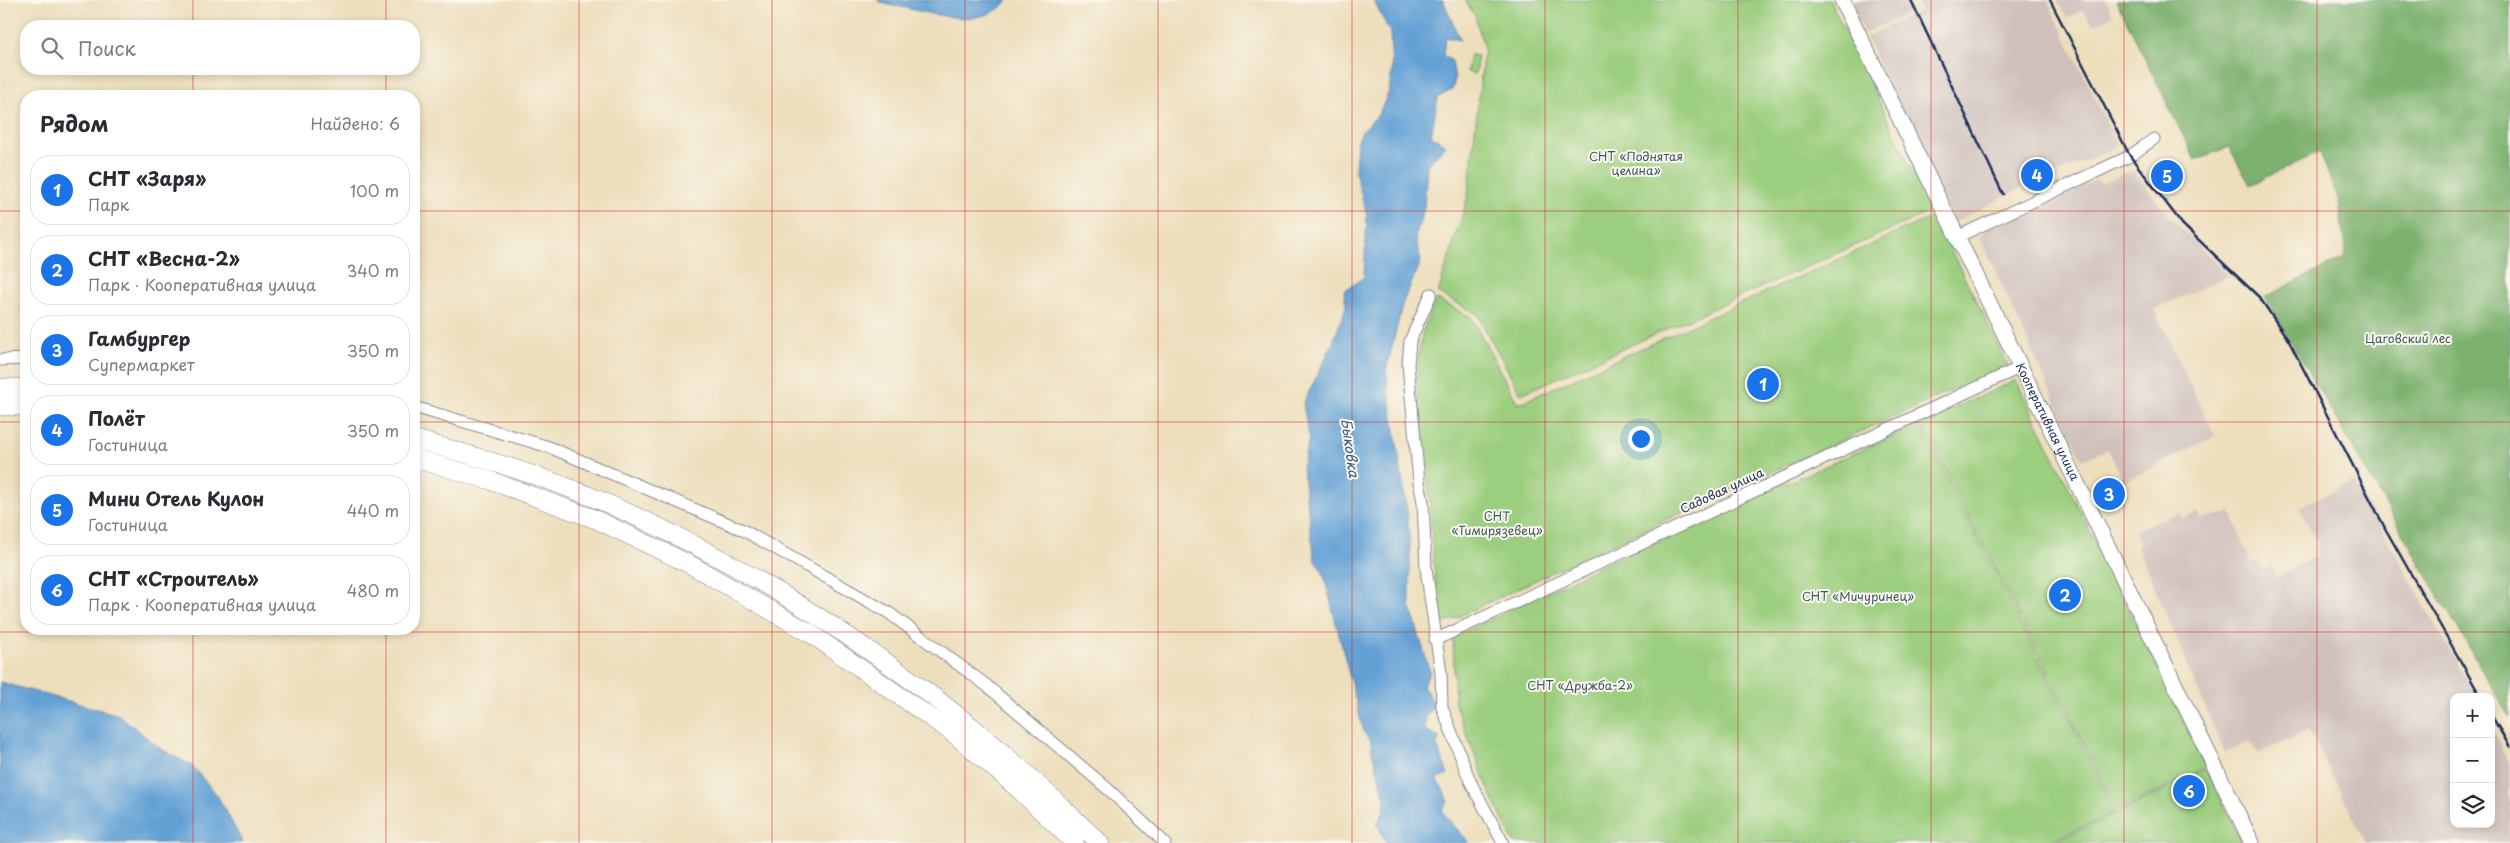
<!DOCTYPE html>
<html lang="ru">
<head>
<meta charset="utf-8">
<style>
	body { margin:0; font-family:"Playpen Sans",sans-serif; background:#f7f7f7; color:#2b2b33 }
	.controls { position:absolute; right:15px; bottom:15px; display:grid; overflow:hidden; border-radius:10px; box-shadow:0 2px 8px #0003 }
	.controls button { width:45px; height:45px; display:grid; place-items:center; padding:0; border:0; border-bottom:1px solid #e1e1e2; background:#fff; color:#2b2b33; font:25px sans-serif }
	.you { position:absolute; left:1640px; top:438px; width:18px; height:18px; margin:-12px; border:4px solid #fff; border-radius:50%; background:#1a73e8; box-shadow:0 0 0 8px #1a73e833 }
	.badge { display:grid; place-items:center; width:32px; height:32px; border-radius:50%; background:#1a73e8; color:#fff; font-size:16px; font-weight:700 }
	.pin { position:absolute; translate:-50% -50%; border:2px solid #fff; box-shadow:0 1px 5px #0006 }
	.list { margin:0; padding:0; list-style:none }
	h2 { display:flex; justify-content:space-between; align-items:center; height:65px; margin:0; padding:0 20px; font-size:21px }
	h2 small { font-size:16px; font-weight:400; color:#7c7c81 }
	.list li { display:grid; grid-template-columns:32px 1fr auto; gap:15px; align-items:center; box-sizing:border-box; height:70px; margin:0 10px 10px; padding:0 10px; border:1px solid #e1e1e2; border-radius:20px }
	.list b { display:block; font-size:19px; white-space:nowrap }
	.list p { margin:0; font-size:16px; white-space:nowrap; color:#7c7c81 }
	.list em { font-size:16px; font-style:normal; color:#7c7c81 }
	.icon { flex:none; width:28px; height:28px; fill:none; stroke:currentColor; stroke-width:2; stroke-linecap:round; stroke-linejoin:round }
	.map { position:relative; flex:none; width:2510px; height:843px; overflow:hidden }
	.search { position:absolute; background:#fff; box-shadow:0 2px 8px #0003; left:20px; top:20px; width:400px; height:55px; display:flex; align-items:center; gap:12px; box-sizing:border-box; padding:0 18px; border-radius:20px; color:#7c7c81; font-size:19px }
	.panel { position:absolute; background:#fff; box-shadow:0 2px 8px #0003; left:20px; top:90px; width:400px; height:545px; border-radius:20px }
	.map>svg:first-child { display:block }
	.industrial { fill:#cfc0bb }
	.green { fill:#9bce7e; stroke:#5b7e6e }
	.forest { fill:#7cb16d; stroke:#4c7066 }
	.water { fill:#63a1d5; stroke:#3f689a }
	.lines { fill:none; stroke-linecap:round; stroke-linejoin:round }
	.minor-casing { stroke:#84868d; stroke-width:13 }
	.secondary-casing { stroke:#84868d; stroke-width:17 }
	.primary-casing { stroke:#84868d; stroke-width:19 }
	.minor { stroke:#fff; stroke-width:11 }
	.secondary { stroke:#fff; stroke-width:15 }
	.primary { stroke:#fff; stroke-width:18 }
	.rail { stroke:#1b2f5e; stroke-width:2.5 }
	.grid { fill:none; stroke:#d62828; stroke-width:1; stroke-opacity:0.55 }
	.labels { text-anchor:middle; stroke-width:4; stroke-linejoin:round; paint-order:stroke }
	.park-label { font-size:12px; fill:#3b5766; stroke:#fbf7ec }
	.street-label { font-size:12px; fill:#1b2f5e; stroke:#fbf7ec }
	.water-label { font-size:14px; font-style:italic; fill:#345788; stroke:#fbf7ec }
</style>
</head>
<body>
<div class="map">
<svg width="2510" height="843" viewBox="0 0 2510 843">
	<rect width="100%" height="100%" fill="#fbf7ec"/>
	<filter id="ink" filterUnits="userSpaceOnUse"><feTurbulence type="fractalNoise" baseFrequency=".02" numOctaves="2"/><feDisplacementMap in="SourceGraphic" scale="10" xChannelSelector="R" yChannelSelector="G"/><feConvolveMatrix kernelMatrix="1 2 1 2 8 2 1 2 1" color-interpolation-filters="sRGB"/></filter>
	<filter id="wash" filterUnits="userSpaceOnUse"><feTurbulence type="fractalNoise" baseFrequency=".0096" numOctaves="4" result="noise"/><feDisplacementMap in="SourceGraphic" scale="20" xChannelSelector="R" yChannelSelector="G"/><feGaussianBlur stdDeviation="1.12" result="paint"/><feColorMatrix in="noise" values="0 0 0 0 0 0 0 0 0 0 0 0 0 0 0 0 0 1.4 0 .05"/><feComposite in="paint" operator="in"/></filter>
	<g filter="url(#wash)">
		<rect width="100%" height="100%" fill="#eddebc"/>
		<path class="industrial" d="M1849,0H1907L1912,12L1864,33Z
			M1917,0H2047L2118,145L2033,186L2031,183L1955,222L1866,37L1921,10Z
			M2057,0H2105L2113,16L2093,25L2082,10L2067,19Z
			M2133,170L2169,216L2229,276L2154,309L2215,436L2124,482L2108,449L2082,460L1980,237L1987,229L1995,224L1998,226L2029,211L2031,214L2096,179L2100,184Z
			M2354,481L2476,697H2454V824H2491V727L2510,764V843H2397L2360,773L2396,843H2366L2309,730L2258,754L2250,741L2224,752L2137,545L2140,544L2135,530L2180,513L2182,518L2198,512L2201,519L2231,512L2251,563L2258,560L2263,570L2271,566L2276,577L2318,555L2316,549L2319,546L2299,507Z"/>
		<path class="green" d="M1465,0H1830L1932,211L1521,394L1477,314L1438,293L1468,196L1484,47L1475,16Z
			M1470,55L1478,56L1475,74L1467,72Z
			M1934,216L2008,365L1584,557L1441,625C1435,585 1432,545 1430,504C1426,446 1408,389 1423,331C1426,320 1432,309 1436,299L1471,317L1518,404Z
			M2016,380L2206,767L2118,811L1922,423Z
			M1920,424L2116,812L2045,843H1514L1492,797L1455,705L1453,637L1609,562Z
			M2206,769L2242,843H2050L2118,813Z"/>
		<path class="forest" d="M2116,0H2510V718L2265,297L2346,257L2339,202L2320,152L2250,185L2229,147L2195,160Z"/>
		<path class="water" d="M877,0H1008C986,28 940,16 910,9C896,5 892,8 877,0Z
			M1373,0H1443L1460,40L1445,37L1443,56L1452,61L1455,79L1452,90L1438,97L1431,136L1446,145L1427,165L1424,208L1415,237L1421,262L1403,302L1386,371L1407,511L1410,547V605L1430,672L1423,686L1435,704L1426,716L1425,729L1439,737L1437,746L1448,774L1437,778L1449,801L1442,809L1447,818L1470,843H1387L1377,824C1380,819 1383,814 1384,809C1388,792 1371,761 1371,741L1364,733L1323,572L1315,561L1302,468L1309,439L1303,404L1333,343L1346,306L1344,291L1364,277L1367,216L1355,171L1357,142L1363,130L1378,115L1389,92L1392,70L1390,32Z
			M0,682L119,715L161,749L192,766L217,795L243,843H0Z"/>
	</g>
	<g filter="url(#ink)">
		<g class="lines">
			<g class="minor-casing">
				<path id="minor" d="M1957,237L2130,156L2154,139
					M1431,294L1410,341L1408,365L1419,482L1423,502L1426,568L1441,673L1442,707L1470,781L1503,843
					M0,360L26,359
					M414,407L549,447L743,530L889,613L986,685L1109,790L1165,843
					M1435,640L2021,367"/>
			</g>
			<g class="secondary-casing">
				<g id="secondary">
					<path id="s1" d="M1842,0L2252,843"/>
				</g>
			</g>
			<g class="primary-casing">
				<path id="primary" d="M0,388H26
					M0,406H26
					M414,439C478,457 544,476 606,503C733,558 852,633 961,718C1010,756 1055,801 1100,843
					M414,458L489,480L595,519L691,565L810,633L954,734L1016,787L1075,843"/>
			</g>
			<use href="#minor" class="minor"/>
			<use href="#secondary" class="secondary"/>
			<use href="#primary" class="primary"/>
			<path class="rail" d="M1911,0L2003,194
				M2050,0L2130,156L2183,225L2260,298L2289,341L2386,530L2481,697
				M2491,715L2510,747"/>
		</g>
	</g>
	<path class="grid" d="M193,0V26M386,0V26M579,0V843M772,0V843M965,0V843M1158,0V843M1352,0V843M1545,0V843M1738,0V843M1931,0V843M2124,0V843M2317,0V843M193,69V96M386,69V96M0,211H26M414,211H2510M0,422H26M414,422H2510M193,629V843M386,629V843M0,632H2510"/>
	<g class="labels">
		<g class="park-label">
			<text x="1636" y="161">СНТ «Поднятая<tspan x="1636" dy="14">целина»</tspan></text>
			<text x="2408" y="343">Цаговский лес</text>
			<text x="1497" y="521">СНТ<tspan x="1497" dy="14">«Тимирязевец»</tspan></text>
			<text x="1858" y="601">СНТ «Мичуринец»</text>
			<text x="1580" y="690">СНТ «Дружба-2»</text>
		</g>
		<g class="street-label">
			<text dy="4" stroke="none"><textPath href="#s1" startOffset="469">Кооперативная улица</textPath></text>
			<text transform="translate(1722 491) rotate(-25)" y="4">Садовая улица</text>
		</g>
		<g class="water-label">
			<text transform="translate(1350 448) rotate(82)" y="5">Быковка</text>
		</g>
	</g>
</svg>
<div class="controls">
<button>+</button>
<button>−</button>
<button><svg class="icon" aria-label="layers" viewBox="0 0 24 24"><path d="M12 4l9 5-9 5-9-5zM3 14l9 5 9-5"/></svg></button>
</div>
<div class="you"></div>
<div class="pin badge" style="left:1763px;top:384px">1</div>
<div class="pin badge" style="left:2065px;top:595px">2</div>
<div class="pin badge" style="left:2109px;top:494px">3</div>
<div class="pin badge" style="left:2037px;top:175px">4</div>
<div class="pin badge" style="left:2167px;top:176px">5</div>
<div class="pin badge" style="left:2189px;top:791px">6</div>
<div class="search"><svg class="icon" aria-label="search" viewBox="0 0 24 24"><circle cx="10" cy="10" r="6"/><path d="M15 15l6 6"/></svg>Поиск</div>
<section class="panel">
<h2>Рядом<small>Найдено: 6</small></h2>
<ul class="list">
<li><span class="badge">1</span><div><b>СНТ «Заря»</b><p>Парк</p></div><em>100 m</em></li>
<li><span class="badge">2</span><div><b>СНТ «Весна-2»</b><p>Парк · Кооперативная улица</p></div><em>340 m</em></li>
<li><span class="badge">3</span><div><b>Гамбургер</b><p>Супермаркет</p></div><em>350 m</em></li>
<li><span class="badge">4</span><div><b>Полёт</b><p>Гостиница</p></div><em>350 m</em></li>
<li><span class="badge">5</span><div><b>Мини Отель Кулон</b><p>Гостиница</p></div><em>440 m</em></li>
<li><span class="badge">6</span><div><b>СНТ «Строитель»</b><p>Парк · Кооперативная улица</p></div><em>480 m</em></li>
</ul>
</section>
</div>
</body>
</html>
